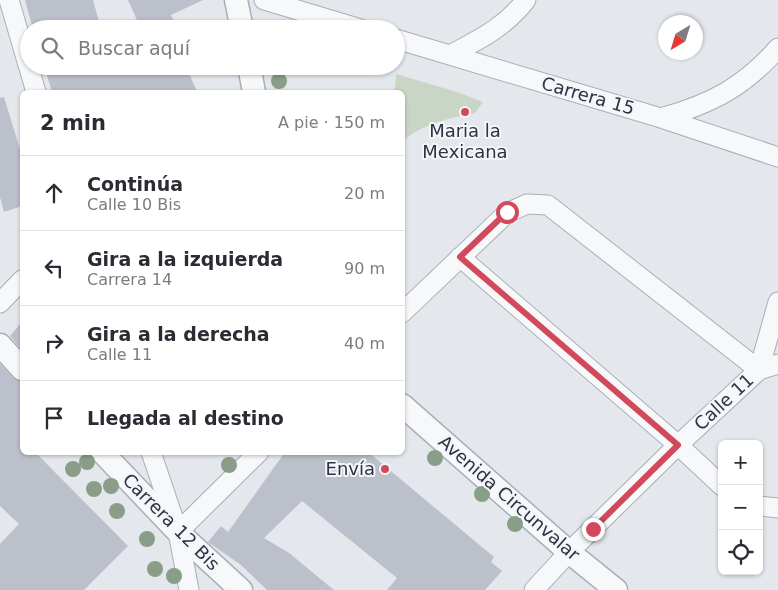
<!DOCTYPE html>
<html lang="es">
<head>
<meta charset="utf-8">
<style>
	body { margin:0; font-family:"DejaVu Sans",sans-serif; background:#f2f2f3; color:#2b2b33 }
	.controls { position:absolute; right:15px; bottom:15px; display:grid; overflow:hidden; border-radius:8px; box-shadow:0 1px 4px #0004 }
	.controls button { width:45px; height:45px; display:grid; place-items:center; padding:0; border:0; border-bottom:1px solid #e1e1e2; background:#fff; color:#2b2b33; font:25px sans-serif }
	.compass { position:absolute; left:658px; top:15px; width:45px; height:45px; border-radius:50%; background:#fff; box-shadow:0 1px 4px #0004; rotate:218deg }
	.stop { position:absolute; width:15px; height:15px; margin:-11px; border:4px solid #d1495b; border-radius:50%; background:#fff }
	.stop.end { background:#d1495b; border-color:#fff; box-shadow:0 1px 5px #0008 }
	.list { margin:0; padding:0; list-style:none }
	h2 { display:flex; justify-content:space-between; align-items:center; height:65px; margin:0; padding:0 20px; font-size:21px }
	h2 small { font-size:16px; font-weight:400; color:#7c7c81 }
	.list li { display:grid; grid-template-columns:32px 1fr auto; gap:15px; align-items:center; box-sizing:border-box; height:75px; padding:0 20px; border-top:1px solid #e1e1e2 }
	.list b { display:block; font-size:19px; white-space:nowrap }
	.list p { margin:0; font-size:16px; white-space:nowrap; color:#7c7c81 }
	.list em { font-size:16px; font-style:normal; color:#7c7c81 }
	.icon { flex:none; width:28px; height:28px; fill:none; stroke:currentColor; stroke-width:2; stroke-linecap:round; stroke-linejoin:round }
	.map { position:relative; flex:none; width:778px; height:590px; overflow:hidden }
	.search { position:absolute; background:#fff; box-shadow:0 1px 4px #0004; left:20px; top:20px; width:385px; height:55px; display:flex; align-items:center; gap:12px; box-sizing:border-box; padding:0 18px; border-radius:28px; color:#7c7c81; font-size:19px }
	.panel { position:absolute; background:#fff; box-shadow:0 1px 4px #0004; left:20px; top:90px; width:385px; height:365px; border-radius:8px }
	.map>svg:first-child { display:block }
	.green { fill:#c9d6c5 }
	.building { fill:#bbc0ca }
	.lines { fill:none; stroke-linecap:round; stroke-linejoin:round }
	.minor-casing { stroke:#a9aeb7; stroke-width:21 }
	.tertiary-casing { stroke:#a9aeb7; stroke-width:25 }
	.minor { stroke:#f7f8fa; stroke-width:19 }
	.tertiary { stroke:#f7f8fa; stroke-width:22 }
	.tree { fill:#899d89 }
	.route { stroke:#d1495b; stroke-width:6 }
	.poi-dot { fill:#d1495b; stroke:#f4f6f9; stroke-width:2 }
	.labels { text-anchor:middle; stroke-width:4; stroke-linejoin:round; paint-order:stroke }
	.street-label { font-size:18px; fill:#2b3445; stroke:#f4f6f9 }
	.poi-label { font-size:18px; fill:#2b3445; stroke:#f4f6f9 }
</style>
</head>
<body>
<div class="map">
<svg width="778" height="590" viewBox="0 0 778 590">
	<rect width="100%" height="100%" fill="#e4e7ec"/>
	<path class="green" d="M396,74L457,92L483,102L475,113C450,118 422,124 403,141L402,92H386L395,90Z"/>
	<path class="building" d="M25,0H93L101,29H33Z
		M128,0H203L171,15L178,29H141Z
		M44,66H186L197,92H52Z
		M4,97L22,156V206L4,212L0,197V98Z
		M22,322V350L10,336Z
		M0,364L13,378L22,382V452H35L128,546L84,590H0V544L19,524L0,506Z
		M285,452H368L494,557L491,562L502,571L485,590H387L397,578L302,501L264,538L289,553L334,590H267L241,565L208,542L221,526L228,532Z"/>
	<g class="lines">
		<g class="minor-casing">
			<path id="minor" d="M9,0L36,92
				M264,0L361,29
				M396,39L661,118L778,157
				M450,55C480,39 504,28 526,0
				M661,118C711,104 744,87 778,48
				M460,257L678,445L722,486
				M0,303L22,280
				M402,313L507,213L527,204L548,205L759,370
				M759,370L778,364
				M151,452L178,532L189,590
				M759,506L778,508
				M178,532L259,452
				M534,590L569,552L678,445L759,370L778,302"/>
		</g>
		<g class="tertiary-casing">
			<path id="tertiary" d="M236,0L242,29
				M249,66L254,92
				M0,345L22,369
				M402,405L569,552L616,590
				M102,452L178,532L241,590"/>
		</g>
		<use href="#minor" class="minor"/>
		<use href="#tertiary" class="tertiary"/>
	</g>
	<g class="tree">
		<circle cx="279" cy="81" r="8"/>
		<circle cx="435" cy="458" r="8"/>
		<circle cx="87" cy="462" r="8"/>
		<circle cx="229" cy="465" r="8"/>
		<circle cx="73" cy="469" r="8"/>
		<circle cx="111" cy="486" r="8"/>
		<circle cx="94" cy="489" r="8"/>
		<circle cx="482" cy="494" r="8"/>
		<circle cx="117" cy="511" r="8"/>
		<circle cx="515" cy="524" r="8"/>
		<circle cx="147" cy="539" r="8"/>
		<circle cx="155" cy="569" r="8"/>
		<circle cx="174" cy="576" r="8"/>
	</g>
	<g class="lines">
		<path class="route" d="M507,212L460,257L678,445L593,529"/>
	</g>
	<g class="poi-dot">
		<circle cx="465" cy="112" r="5"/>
		<circle cx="385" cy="469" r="5"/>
	</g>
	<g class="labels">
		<g class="street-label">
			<text transform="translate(588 96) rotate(16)" y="6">Carrera 15</text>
			<text transform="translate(724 402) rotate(-43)" y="6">Calle 11</text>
			<text transform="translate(509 498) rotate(41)" y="6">Avenida Circunvalar</text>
			<text transform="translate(171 522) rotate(45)" y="6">Carrera 12 Bis</text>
		</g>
		<g class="poi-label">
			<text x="465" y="137">Maria la<tspan x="465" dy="21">Mexicana</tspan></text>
			<text x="375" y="475" text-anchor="end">Envía</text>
		</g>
	</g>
</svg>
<div class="controls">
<button>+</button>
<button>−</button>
<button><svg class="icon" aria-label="locate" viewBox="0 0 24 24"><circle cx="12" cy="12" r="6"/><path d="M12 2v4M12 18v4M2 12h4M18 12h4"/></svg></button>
</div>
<svg class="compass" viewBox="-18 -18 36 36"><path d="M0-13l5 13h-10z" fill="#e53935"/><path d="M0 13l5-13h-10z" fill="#7c7c81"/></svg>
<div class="stop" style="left:507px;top:212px"></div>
<div class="stop end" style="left:593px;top:529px"></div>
<div class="search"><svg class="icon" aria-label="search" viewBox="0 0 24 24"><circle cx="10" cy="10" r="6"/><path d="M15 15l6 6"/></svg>Buscar aquí</div>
<section class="panel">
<h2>2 min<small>A pie · 150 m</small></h2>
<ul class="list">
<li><svg class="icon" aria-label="ahead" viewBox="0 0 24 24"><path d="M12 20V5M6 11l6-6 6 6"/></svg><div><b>Continúa</b><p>Calle 10 Bis</p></div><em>20 m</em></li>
<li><svg class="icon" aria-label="left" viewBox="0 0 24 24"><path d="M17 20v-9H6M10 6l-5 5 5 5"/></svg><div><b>Gira a la izquierda</b><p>Carrera 14</p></div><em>90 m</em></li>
<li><svg class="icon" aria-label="right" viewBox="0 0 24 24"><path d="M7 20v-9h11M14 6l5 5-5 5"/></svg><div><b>Gira a la derecha</b><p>Calle 11</p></div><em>40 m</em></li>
<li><svg class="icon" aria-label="arrive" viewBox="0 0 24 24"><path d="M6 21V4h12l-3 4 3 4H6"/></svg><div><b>Llegada al destino</b></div></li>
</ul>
</section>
</div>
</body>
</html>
